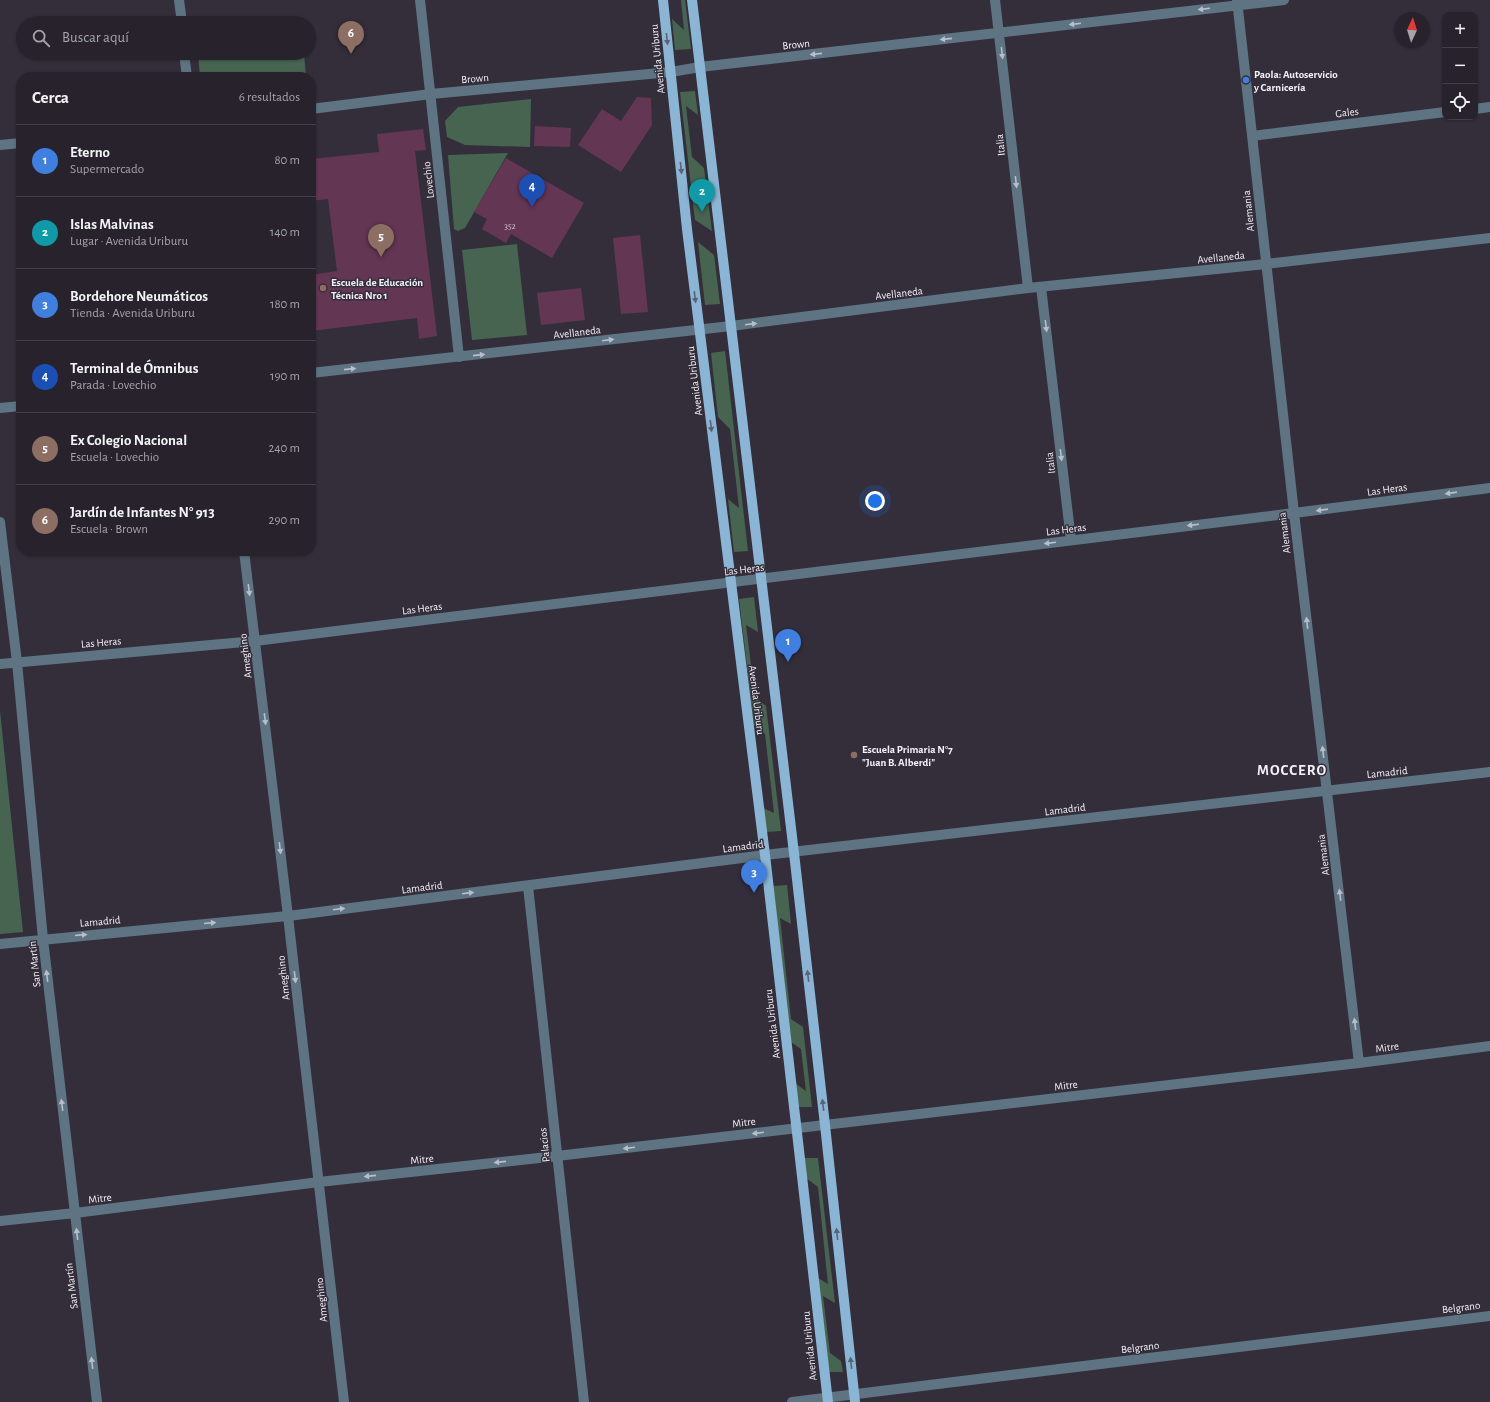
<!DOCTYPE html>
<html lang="es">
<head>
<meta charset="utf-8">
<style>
	body { margin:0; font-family:"Alegreya Sans",sans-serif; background:#2f2a34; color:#f1f3f6 }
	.controls { position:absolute; right:12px; top:12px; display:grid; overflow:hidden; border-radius:8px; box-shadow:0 1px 3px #0004 }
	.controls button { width:36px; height:36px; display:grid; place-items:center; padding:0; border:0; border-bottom:1px solid #433f48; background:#27222c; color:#f1f3f6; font:20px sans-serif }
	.compass { position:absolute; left:1394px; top:12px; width:36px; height:36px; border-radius:50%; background:#27222c; box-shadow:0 1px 3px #0004; rotate:4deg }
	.you { position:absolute; left:875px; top:501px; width:14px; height:14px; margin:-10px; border:3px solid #fff; border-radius:50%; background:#1a73e8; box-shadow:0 0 0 6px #1a73e833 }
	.badge { display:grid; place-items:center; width:26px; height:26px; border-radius:50%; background:#db2777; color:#fff; font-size:13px; font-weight:700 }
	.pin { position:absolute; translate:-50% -33px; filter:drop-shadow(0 1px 2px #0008) }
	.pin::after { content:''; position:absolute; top:21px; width:14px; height:12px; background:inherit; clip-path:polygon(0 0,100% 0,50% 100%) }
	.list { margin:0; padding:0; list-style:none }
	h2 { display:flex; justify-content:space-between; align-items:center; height:52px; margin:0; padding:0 16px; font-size:17px }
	h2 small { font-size:13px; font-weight:400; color:#a4a4a9 }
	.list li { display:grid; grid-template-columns:26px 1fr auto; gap:12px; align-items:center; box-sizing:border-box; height:72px; padding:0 16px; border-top:1px solid #433f48 }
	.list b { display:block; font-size:15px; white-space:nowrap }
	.list p { margin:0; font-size:13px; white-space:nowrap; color:#a4a4a9 }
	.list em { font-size:13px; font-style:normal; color:#a4a4a9 }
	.icon { flex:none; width:22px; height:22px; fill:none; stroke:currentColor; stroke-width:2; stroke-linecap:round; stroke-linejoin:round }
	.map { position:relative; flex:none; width:1490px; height:1402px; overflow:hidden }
	.search { position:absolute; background:#27222c; box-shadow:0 1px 3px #0004; left:16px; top:16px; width:300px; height:44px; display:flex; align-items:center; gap:10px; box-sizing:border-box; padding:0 14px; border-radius:22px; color:#a4a4a9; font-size:15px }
	.panel { position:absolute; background:#27222c; box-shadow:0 1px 3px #0004; left:16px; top:72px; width:300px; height:484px; border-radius:16px }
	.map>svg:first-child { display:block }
	.green { fill:#466450 }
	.building { fill:#633653 }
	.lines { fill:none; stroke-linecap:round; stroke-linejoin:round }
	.minor { stroke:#5f7483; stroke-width:10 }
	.major { stroke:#8bb5d4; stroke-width:10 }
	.oneway { fill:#b8bfca }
	.oneway2 { fill:#576478 }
	.shop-dot { fill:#3f7fe0; stroke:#342e3b; stroke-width:1.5 }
	.education-dot { fill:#8d6e63; stroke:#342e3b; stroke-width:1.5 }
	.labels { text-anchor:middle; stroke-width:3; stroke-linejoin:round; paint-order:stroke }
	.number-label { font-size:9px; fill:#d0c2d0 }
	.street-label { font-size:11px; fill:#f4f1f9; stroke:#342e3b }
	.poi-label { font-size:11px; font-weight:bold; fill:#f4f1f9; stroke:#342e3b; text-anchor:start }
	.district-label { font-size:15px; font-weight:bold; letter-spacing:1px; fill:#f4f1f9; stroke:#342e3b }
</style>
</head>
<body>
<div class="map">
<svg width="1490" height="1402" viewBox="0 0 1490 1402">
	<rect width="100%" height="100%" fill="#342e3b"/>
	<path class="green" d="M681,0H685L691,49L675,50L672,19L684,30Z
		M198,53H304L306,77H200Z
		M695,91L698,115L686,106L692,157L704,168L712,231L695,220L680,92Z
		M531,99L530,147L465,145L447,137L445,121L458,107Z
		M508,153L465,228L458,231L454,229L448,155Z
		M698,242L714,255L720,304L705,305Z
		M517,244L527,335L472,340L462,250Z
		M725,351L748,551L734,552L728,499L739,508L730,429L718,417L711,353Z
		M754,597L758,632L746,625L755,697L766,706L781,831L766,832L763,808L774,813L765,734L754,725L739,599Z
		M0,711L23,932L0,934Z
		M787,885L791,924L780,918L791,1019L803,1027L812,1107H798L795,1083L806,1091L801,1049L791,1042L773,886Z
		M804,1158H818L835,1303L823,1296L830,1353L841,1361L843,1372H829L818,1278L828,1284L818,1187L806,1178Z"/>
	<path class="building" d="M637,97L651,98L652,125L621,172L578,145L602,109L621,121Z
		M535,126L571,128L570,147L534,146Z
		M423,129L426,150L415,151L437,336L419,339L417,318L311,331V275L337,271L328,199L311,201V159L379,152L377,134Z
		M506,158L584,203L552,258L511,234L506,243L482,229L487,219L474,212Z
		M640,235L648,312L621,314L613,238Z
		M581,288L585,320L541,325L537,293Z"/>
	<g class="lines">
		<path class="minor" d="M179,0L182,23
			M420,0L459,357
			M995,0L1028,288
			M1237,0L1294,513L1359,1063
			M184,53L187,77
			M311,109L431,94L671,72L700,67L1284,0
			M1475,109L1490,107
			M1252,136L1445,112
			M0,145L21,143
			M1041,287L1071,540
			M311,373L731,326L1028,288L1266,264L1490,238
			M0,408L21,406
			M0,522L17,662L43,939L97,1402
			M244,551L288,916L344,1402
			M0,664L255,641L1294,513L1490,488
			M528,886L584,1402
			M0,944L288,916L765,855L1490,772
			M0,1221L75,1213L319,1182L557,1156L1359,1063L1490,1046
			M792,1402L1490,1316"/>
		<path class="major" d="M663,0L687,229L765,855L828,1402
			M692,0L794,853L825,1125L855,1402"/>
	</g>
	<defs><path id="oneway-solid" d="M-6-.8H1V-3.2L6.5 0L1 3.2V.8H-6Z"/></defs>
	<g class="oneway">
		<use href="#oneway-solid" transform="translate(1204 9) rotate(173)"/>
		<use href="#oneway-solid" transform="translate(1075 24) rotate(173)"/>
		<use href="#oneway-solid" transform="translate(946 39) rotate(174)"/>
		<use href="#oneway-solid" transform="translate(1002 53) rotate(84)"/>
		<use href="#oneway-solid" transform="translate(816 54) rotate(174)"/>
		<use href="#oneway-solid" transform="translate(1016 182) rotate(84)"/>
		<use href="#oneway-solid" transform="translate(751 324) rotate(-7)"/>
		<use href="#oneway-solid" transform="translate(1046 326) rotate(83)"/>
		<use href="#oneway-solid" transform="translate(608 340) rotate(-7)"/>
		<use href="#oneway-solid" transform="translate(479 355) rotate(-6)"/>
		<use href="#oneway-solid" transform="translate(350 369) rotate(-6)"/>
		<use href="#oneway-solid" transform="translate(1061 455) rotate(83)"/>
		<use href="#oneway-solid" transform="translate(1451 493) rotate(172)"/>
		<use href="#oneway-solid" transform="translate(1322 510) rotate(172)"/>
		<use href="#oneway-solid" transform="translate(1193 525) rotate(173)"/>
		<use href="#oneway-solid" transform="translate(1050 543) rotate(173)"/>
		<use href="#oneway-solid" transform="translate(249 590) rotate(83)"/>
		<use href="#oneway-solid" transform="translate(1307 623) rotate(-97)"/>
		<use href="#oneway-solid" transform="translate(265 719) rotate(83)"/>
		<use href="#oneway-solid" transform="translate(1323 752) rotate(-97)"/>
		<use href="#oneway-solid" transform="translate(280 848) rotate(83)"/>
		<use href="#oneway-solid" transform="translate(468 893) rotate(-7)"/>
		<use href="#oneway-solid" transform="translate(1340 895) rotate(-97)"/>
		<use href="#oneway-solid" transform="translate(339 909) rotate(-7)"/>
		<use href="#oneway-solid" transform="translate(210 923) rotate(-5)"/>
		<use href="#oneway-solid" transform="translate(81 935) rotate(-5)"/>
		<use href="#oneway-solid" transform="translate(47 976) rotate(-97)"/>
		<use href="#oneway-solid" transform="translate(295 977) rotate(83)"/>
		<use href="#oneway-solid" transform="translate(1355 1024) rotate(-97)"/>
		<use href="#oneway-solid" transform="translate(62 1105) rotate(-97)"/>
		<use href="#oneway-solid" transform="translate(758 1133) rotate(173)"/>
		<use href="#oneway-solid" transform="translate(629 1148) rotate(173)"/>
		<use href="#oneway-solid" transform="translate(500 1162) rotate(174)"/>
		<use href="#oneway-solid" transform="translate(370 1176) rotate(174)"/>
		<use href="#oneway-solid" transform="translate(77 1234) rotate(-97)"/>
		<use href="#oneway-solid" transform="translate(92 1363) rotate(-97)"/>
	</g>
	<g class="oneway2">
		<use href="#oneway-solid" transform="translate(667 39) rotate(84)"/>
		<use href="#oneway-solid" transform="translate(681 168) rotate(84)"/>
		<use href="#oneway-solid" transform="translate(695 297) rotate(83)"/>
		<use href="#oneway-solid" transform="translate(711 426) rotate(83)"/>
		<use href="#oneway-solid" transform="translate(808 976) rotate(-97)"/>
		<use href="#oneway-solid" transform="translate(823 1105) rotate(-97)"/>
		<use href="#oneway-solid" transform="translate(837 1234) rotate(-96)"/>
		<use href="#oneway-solid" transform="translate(851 1363) rotate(-96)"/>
	</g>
	<circle class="shop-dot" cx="1246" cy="80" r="4"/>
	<g class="education-dot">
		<circle cx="323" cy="288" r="4"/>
		<circle cx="854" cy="755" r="4"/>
	</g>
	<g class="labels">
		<g class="number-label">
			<text x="510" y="229">352</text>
		</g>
		<g class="street-label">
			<text transform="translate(796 44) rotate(-6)" y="4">Brown</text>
			<text transform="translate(657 59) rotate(-96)" y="4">Avenida Uriburu</text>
			<text transform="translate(475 78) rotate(-5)" y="4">Brown</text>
			<text transform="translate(1347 112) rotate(-7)" y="4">Gales</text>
			<text transform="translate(1000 145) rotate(-96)" y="4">Italia</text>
			<text transform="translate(428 180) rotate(-96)" y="4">Lovechio</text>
			<text transform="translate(1248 211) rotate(-96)" y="4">Alemania</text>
			<text transform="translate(1221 257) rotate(-6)" y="4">Avellaneda</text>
			<text transform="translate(899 293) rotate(-7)" y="4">Avellaneda</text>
			<text transform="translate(577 332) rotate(-7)" y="4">Avellaneda</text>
			<text transform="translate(694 381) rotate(-97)" y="4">Avenida Uriburu</text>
			<text transform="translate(1050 463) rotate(-97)" y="4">Italia</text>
			<text transform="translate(1387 489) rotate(-8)" y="4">Las Heras</text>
			<text transform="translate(1066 529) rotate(-7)" y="4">Las Heras</text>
			<text transform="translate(1284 533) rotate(-97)" y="4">Alemania</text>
			<text transform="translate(744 569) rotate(-7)" y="4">Las Heras</text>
			<text transform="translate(422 608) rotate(-7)" y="4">Las Heras</text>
			<text transform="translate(101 642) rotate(-5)" y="4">Las Heras</text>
			<text transform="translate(245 656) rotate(-97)" y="4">Ameghino</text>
			<text transform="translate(757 700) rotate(83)" y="4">Avenida Uriburu</text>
			<text transform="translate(1387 772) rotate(-6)" y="4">Lamadrid</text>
			<text transform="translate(1065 809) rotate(-7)" y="4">Lamadrid</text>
			<text transform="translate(743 846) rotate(-7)" y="4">Lamadrid</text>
			<text transform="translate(1323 855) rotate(-97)" y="4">Alemania</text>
			<text transform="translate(422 887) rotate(-7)" y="4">Lamadrid</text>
			<text transform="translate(100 921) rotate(-5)" y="4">Lamadrid</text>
			<text transform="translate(34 964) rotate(-96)" y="4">San Martín</text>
			<text transform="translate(283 978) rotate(-97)" y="4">Ameghino</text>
			<text transform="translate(772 1024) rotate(-97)" y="4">Avenida Uriburu</text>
			<text transform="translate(1387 1047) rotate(-8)" y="4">Mitre</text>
			<text transform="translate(1066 1085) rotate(-7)" y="4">Mitre</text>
			<text transform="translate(744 1122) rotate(-7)" y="4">Mitre</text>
			<text transform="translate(544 1145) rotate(-96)" y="4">Palacios</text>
			<text transform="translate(422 1159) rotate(-6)" y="4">Mitre</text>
			<text transform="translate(100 1198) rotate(-7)" y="4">Mitre</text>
			<text transform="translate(71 1286) rotate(-97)" y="4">San Martín</text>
			<text transform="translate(321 1300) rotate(-96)" y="4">Ameghino</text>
			<text transform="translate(1461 1307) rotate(-7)" y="4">Belgrano</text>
			<text transform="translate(809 1346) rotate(-96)" y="4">Avenida Uriburu</text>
			<text transform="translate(1140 1347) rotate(-7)" y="4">Belgrano</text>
		</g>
		<g class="poi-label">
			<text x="1254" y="78">Paola: Autoservicio<tspan x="1254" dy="13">y Carnicería</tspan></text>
			<text x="331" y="286">Escuela de Educación<tspan x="331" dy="13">Técnica Nro 1</tspan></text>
			<text x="862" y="753">Escuela Primaria N°7<tspan x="862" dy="13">"Juan B. Alberdi"</tspan></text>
		</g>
		<g class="district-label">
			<text x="1292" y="775">MOCCERO</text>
		</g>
	</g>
</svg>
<div class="controls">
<button>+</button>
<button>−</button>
<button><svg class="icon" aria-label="locate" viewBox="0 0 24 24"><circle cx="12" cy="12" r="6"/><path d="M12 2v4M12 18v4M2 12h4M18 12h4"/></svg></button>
</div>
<svg class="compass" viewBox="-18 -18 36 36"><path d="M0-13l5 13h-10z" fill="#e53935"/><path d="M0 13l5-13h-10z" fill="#a4a4a9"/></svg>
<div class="you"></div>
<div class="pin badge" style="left:788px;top:662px;background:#3f7fe0">1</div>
<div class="pin badge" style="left:702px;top:212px;background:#0f9aa8">2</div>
<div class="pin badge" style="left:754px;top:893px;background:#3f7fe0">3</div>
<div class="pin badge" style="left:532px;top:207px;background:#1a4fb4">4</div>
<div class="pin badge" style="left:381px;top:257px;background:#8d6e63">5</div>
<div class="pin badge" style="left:351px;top:54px;background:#8d6e63">6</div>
<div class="search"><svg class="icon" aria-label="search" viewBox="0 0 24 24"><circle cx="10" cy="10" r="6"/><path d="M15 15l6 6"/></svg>Buscar aquí</div>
<section class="panel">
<h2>Cerca<small>6 resultados</small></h2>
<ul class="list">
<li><span class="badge" style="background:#3f7fe0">1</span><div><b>Eterno</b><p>Supermercado</p></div><em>80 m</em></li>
<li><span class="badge" style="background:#0f9aa8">2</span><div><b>Islas Malvinas</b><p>Lugar · Avenida Uriburu</p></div><em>140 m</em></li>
<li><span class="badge" style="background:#3f7fe0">3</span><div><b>Bordehore Neumáticos</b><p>Tienda · Avenida Uriburu</p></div><em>180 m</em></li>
<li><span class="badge" style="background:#1a4fb4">4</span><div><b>Terminal de Ómnibus</b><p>Parada · Lovechio</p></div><em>190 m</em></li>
<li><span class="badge" style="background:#8d6e63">5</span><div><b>Ex Colegio Nacional</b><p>Escuela · Lovechio</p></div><em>240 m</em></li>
<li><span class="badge" style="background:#8d6e63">6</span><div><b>Jardín de Infantes N° 913</b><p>Escuela · Brown</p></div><em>290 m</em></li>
</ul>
</section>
</div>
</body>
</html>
